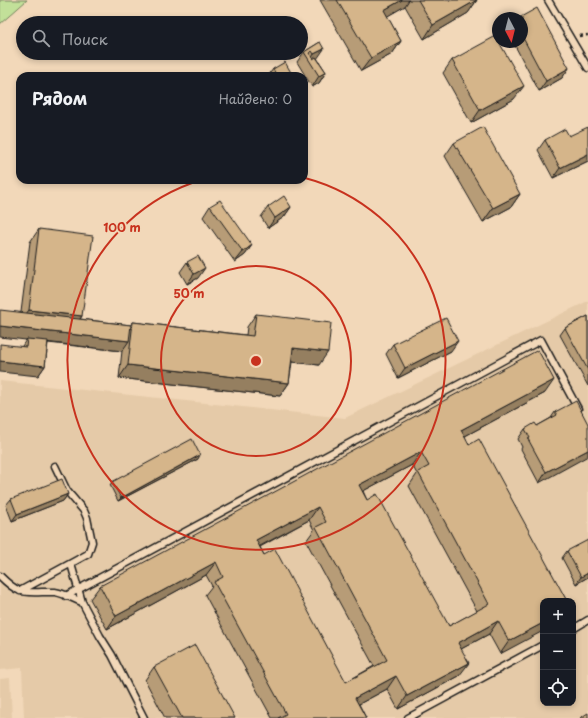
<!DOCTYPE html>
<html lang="ru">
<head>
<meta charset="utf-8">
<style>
	body { margin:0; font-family:"Playpen Sans",sans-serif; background:#242831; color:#f1f3f6 }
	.controls { position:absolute; right:12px; bottom:12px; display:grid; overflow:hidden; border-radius:8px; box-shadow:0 2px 6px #0003 }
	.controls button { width:36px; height:36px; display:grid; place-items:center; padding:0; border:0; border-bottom:1px solid #363941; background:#171b24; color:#f1f3f6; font:20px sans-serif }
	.compass { position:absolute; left:492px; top:12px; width:36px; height:36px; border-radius:50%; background:#171b24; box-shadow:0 2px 6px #0003; rotate:173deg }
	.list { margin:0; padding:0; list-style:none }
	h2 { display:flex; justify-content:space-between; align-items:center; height:52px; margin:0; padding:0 16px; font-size:17px }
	h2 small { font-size:13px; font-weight:400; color:#9ea1a6 }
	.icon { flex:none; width:22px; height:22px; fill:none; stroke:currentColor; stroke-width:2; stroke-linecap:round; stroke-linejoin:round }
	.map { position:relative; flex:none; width:588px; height:718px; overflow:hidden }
	.search { position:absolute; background:#171b24; box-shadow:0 2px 6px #0003; left:16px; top:16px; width:292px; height:44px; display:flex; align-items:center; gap:10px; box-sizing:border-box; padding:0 14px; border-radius:22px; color:#9ea1a6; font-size:15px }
	.panel { position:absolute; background:#171b24; box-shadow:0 2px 6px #0003; left:16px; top:72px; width:292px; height:112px; border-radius:12px }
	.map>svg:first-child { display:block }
	.built { fill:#e5caa8; fill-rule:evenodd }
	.green { fill:#c2e099; stroke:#6f7e5a }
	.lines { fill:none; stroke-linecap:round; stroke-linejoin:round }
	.lane-casing { stroke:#1c1c1c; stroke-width:9 }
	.path { stroke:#1c1c1c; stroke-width:2.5; stroke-dasharray:4 3; stroke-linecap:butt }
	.lane { stroke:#f2d8b9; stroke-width:6 }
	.wall { fill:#b79c77; stroke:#1c1c1c; fill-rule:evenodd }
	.shaded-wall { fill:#957f61; stroke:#1c1c1c }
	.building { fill:#d5b58a; stroke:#1c1c1c; fill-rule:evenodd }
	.ring { fill:none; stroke:#c8321e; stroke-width:2 }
	.centre { fill:#c8321e; stroke:#f2d8b9; stroke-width:2 }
	.ring-label { font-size:12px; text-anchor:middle; font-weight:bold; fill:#c8321e; stroke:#f2d8b9; stroke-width:3.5; stroke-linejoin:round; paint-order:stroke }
</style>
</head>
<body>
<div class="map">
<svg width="588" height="718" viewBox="0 0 588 718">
	<rect width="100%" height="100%" fill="#f2d8b9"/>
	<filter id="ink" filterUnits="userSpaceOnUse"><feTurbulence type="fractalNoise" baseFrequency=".025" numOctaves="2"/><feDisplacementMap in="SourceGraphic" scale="8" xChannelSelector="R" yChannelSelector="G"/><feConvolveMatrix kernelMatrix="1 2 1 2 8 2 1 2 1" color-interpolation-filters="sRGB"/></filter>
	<g filter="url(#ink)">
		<path class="built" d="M588,301V718H24L22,668L0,670V381L345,418ZM543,601H573V703H543Z
			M10,678L12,718H0V679Z"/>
		<path class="green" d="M0,0H27L0,24Z"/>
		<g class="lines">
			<g class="lane-casing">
				<path id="lane" d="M548,0L588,68
					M71,564L82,602L100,636L112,655L144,718
					M0,576C16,592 21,593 42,592C47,592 51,592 55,592C63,593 74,599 82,602
					M20,591L88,554L92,542L87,518L84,511L67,491L55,466
					M66,596L541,340L578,409
					M573,629L588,620
					M408,718L543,645"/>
			</g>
			<path class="path" d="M579,36L588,35"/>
			<use href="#lane" class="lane"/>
		</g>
		<path class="wall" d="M320,0H477L468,13L424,39L405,6L387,16L401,41L392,54L361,71Z
			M522,18L569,68L562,78L539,91L513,42H522Z
			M320,42L317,58L326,72L319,83L312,87L297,62L304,52Z
			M452,60L514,99L471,123L443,73Z
			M273,69L293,76H268Z
			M569,136L588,161L553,178L538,150L545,140Z
			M454,143L520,194L511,207L483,222L445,156Z
			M210,206L252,245L245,255L235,262L203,217Z
			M268,207H291L284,217L268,228L261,217Z
			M39,229L82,316L80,319L131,325L133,322L246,335L247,327L256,314L319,365L292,362L289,383L280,396L119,378L122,351L48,343L45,366L38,376L22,346L26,340L21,312L30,242Z
			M187,262L198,278L187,284L180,272Z
			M588,316V386L560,335L565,328Z
			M393,344L451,351L398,378L386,354Z
			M545,393L465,436L469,445L567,601L500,654L489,634L461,649L459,676L398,709L387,689L359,704L366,718H272L205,595L212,586L206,575L107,629L90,599L100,586ZM412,465L417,474L409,486L477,611L449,626L367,500L363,491ZM309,520L314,530L306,541L374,666L346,682L264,555L260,547Z
			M555,412L588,424L539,483L521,449L522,447L518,439L525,429L537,426L551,418Z
			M198,459L118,501L110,485L112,482Z
			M68,494L63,501L12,521L6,505L11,499Z
			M567,551L588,577L576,584L562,558Z
			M154,667L235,718H165L145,680Z"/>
		<path class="shaded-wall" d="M402,0H409L405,6L374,24L384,10Z
			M477,0L468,13L424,39L433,25Z
			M401,41L392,54L361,71L371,58Z
			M324,49L317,59L310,61L314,54Z
			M569,68L562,78L539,91L546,81Z
			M326,72L319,83L312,87L319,76Z
			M524,86L514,99L471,123L480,110Z
			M588,154V161L553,178L560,168Z
			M520,194L511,207L483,222L493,208Z
			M291,207L284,217L268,228L275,218Z
			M252,245L245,255L235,262L243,252Z
			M205,268L198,278L187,284L194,274Z
			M29,310L82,316L73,329L19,323Z
			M0,326L129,341L122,351L27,340V339L26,340L0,337Z
			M458,341L451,351L398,378L405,368Z
			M293,348L328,352L319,365L284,361Z
			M0,361L45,366L38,376L0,372Z
			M128,365L289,383L280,396L119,378Z
			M554,380L545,393L452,443L461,430Z
			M588,450V456L539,483L546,472Z
			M421,452L412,465L350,498L359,485Z
			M200,455L198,459L118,501L121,498Z
			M68,494L63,501L12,521L17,514Z
			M318,507L309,520L247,553L256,540Z
			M216,562L206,575L107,629L116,616Z
			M588,573V577L576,584L581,577Z
			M498,621L489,634L448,656L458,643Z
			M543,623V631L500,654L509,641Z
			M469,663L459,676L398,709L407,696Z
			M396,676L387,689L346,711L355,698Z"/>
		<path class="building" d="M337,0H402L384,10L401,41L371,58Z
			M418,0H477L433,25Z
			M537,8L569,68L546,81L522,36V18H519Z
			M496,36L498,40V42H499L524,86L480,110L452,60Z
			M320,42L324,49L314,54L312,51L309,53L313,59L316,57L326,72L319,76L304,52Z
			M285,62L293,76H277L273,69Z
			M483,127L520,194L493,208L454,143Z
			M588,127V154L560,168L545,140L565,129L569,136Z
			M284,196L291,207L275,218L268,207Z
			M220,200L252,245L243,252L210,206Z
			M39,229L93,236L82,316L29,310Z
			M198,256L205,268L194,274L187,262Z
			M0,310L131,325L129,341L0,326Z
			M256,314L331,323L328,352L293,348L289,383L128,365L133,322L253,336Z
			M588,316V370L565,328Z
			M446,318L458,341L405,368L393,344Z
			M27,339L48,341L45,366L0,361V344L26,347Z
			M538,350L554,380L461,430L469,445L479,439L567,601H543V623L509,641L498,621L458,643L469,663L407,696L396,676L355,698L366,718H278L286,714L214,582L223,577L216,562L116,616L100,586ZM421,452L429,466L418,472L489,604L449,626L377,494L367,500L359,485ZM318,507L326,522L316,527L387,660L346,682L275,549L264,555L256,540Z
			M576,401L588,424V450L546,472L528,439L530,438L525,429L535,423L537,426L557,415L555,412Z
			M192,439L200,455L121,498L112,482Z
			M62,479L68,494L17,514L11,499Z
			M588,540V573L581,577L567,551Z
			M195,645L235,718H182L154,667Z
			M588,713V718H580Z"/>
	</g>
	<g class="ring">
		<circle cx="256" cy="361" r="95"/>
		<path d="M305 178A189 189 0 1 1 201 180"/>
	</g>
	<circle cx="256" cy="361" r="6" class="centre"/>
	<g class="ring-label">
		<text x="122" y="232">100 m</text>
		<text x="189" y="298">50 m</text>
	</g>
</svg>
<div class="controls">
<button>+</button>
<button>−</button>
<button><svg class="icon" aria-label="locate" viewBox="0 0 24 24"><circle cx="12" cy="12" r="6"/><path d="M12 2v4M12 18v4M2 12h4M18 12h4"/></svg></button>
</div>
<svg class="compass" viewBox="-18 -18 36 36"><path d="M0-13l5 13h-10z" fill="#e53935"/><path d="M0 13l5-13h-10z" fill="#9ea1a6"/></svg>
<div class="search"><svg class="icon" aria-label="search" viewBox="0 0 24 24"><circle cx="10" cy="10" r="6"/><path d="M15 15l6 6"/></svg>Поиск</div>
<section class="panel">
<h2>Рядом<small>Найдено: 0</small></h2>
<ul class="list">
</ul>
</section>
</div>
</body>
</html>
